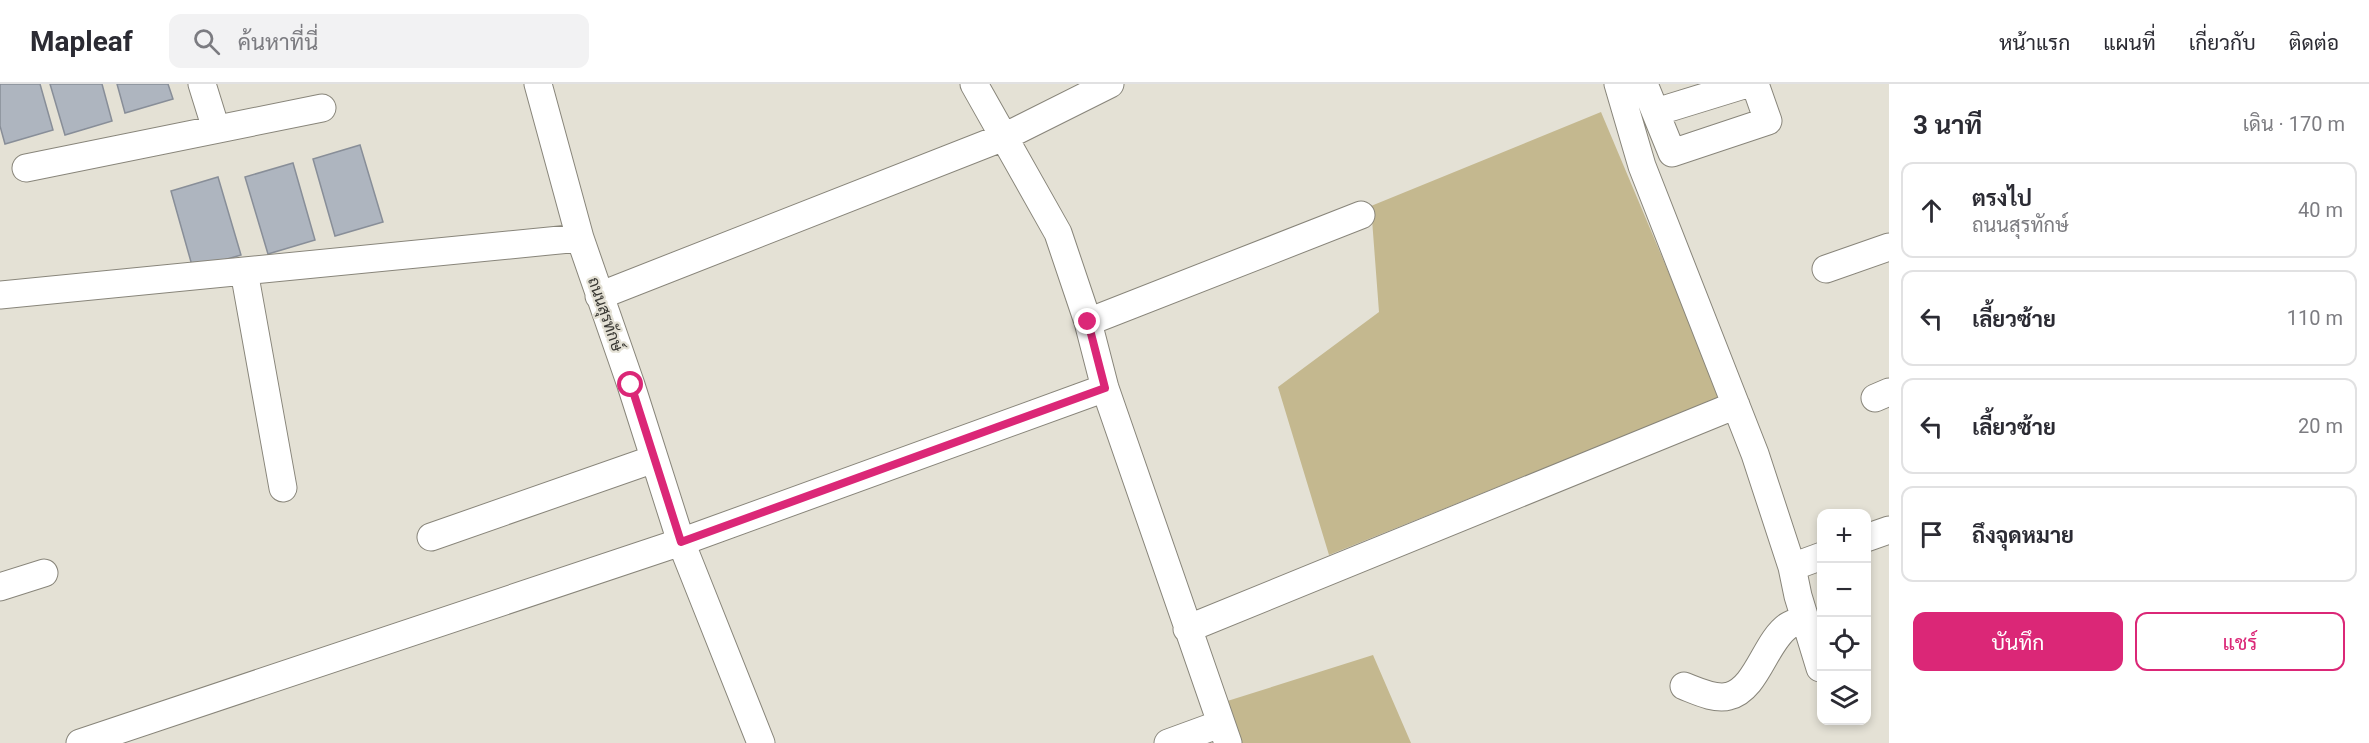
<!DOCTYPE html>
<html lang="th">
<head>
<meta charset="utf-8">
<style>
	body { margin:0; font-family:Roboto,Sarabun,sans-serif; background:#f2f2f3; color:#2b2b33 }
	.controls { position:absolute; right:18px; bottom:18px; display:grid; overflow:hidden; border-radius:12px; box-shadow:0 3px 9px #0003 }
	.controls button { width:54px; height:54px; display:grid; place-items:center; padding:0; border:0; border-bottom:2px solid #e1e1e2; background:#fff; color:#2b2b33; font:30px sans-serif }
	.stop { position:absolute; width:18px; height:18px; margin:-14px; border:4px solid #db2777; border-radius:50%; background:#fff }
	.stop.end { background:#db2777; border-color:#fff; box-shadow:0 2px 6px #0008 }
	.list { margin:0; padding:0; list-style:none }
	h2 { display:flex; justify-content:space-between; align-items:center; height:78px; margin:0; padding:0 24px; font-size:26px }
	h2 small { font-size:20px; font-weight:400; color:#7c7c81 }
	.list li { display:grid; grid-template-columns:39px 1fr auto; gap:18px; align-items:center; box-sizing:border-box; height:96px; margin:0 12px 12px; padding:0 12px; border:2px solid #e1e1e2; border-radius:12px }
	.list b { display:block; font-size:22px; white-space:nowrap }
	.list p { margin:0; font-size:20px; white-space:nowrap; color:#7c7c81 }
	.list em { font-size:20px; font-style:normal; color:#7c7c81 }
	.actions { display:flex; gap:12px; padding:18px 24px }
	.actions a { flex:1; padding:14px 0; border:2px solid #db2777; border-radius:12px; text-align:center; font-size:21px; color:#db2777 }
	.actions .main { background:#db2777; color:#fff }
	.icon { flex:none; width:33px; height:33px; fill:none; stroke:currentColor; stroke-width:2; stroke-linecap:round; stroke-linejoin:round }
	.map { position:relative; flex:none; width:1889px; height:659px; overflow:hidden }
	header { display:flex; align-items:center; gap:36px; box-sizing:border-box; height:84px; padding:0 30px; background:#fff; border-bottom:2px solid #e1e1e2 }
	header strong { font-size:28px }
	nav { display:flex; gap:33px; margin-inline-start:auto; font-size:21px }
	.search { width:420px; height:54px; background:#f2f2f3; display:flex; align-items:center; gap:15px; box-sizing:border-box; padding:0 21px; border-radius:12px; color:#7c7c81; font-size:22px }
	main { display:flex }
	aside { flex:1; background:#fff }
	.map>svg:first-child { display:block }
	.green { fill:#c4b88f }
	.building { fill:#aeb5bf; stroke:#888e98; stroke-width:1.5 }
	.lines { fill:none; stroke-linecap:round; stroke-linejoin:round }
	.minor-casing { stroke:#88857a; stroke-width:29 }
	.minor { stroke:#fff; stroke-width:27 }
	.route { stroke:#db2777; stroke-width:8 }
	.labels { text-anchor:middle; stroke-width:4.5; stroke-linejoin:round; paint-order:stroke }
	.street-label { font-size:16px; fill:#3a3934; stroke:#e4e1d5 }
</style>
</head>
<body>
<header>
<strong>Mapleaf</strong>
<div class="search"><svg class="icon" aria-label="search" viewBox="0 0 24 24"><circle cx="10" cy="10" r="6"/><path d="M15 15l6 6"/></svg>ค้นหาที่นี่</div>
<nav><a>หน้าแรก</a><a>แผนที่</a><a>เกี่ยวกับ</a><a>ติดต่อ</a></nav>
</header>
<main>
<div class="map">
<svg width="1889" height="659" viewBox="0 0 1889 659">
	<rect width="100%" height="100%" fill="#e4e1d5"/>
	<path class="green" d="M1601,28L1721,313L1329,471L1278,303L1379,228L1371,122Z
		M1373,571L1411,659H1236L1221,619Z"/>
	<path class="building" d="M0,0H40L53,46L5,60L0,42Z
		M50,0H102L112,37L65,51Z
		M117,0H168L173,15L125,29Z
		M360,61L383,138L335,152L313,75Z
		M293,79L315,156L268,170L245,93Z
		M218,93L241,171L193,185L171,107Z"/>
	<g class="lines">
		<g class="minor-casing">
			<path id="minor" d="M202,0L216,45
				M538,0L580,154L631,301L681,458L761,659
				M974,0L1058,149L1088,238L1105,304L1228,659
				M1618,0L1642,82L1755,370L1792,483L1798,512L1820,584
				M1644,0L1672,69L1768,37L1755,0
				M1656,28L1747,0
				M26,84L322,24
				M1826,185L1889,163
				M244,187L283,404
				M0,211L580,154
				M599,212L1004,53L1110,0
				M1088,238L1361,131
				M1875,314L1889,308
				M431,453L654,375
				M1866,454L1889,446
				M1792,483L1822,472
				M0,503L44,489
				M1187,545L1736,321
				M1684,602C1697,607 1715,616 1729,612C1757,605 1765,558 1788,542C1793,539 1799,537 1805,535
				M80,659L681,458L1105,304
				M1168,659L1220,640"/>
		</g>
		<use href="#minor" class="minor"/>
	</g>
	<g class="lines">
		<path class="route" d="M631,301L681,458L1105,304L1088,238"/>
	</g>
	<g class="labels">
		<g class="street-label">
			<text transform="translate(606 230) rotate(71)" y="6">ถนนสุรทักษ์</text>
		</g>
	</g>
</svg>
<div class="controls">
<button>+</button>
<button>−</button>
<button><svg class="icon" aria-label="locate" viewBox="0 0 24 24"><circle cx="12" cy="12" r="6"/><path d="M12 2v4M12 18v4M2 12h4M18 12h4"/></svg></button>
<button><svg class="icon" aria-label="layers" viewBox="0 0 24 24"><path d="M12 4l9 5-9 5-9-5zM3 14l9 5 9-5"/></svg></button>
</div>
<div class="stop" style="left:631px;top:301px"></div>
<div class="stop end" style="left:1088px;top:238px"></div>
</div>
<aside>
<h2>3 นาที<small>เดิน · 170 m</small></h2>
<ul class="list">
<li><svg class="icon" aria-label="ahead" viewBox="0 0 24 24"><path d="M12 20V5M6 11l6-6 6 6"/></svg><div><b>ตรงไป</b><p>ถนนสุรทักษ์</p></div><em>40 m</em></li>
<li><svg class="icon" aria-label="left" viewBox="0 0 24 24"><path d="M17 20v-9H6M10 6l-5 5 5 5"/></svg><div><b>เลี้ยวซ้าย</b></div><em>110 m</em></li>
<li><svg class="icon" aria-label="left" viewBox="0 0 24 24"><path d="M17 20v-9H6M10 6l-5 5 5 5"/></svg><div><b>เลี้ยวซ้าย</b></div><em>20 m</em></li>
<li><svg class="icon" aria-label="arrive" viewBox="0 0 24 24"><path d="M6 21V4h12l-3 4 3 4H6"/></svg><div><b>ถึงจุดหมาย</b></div></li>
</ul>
<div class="actions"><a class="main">บันทึก</a><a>แชร์</a></div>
</aside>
</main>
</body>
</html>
